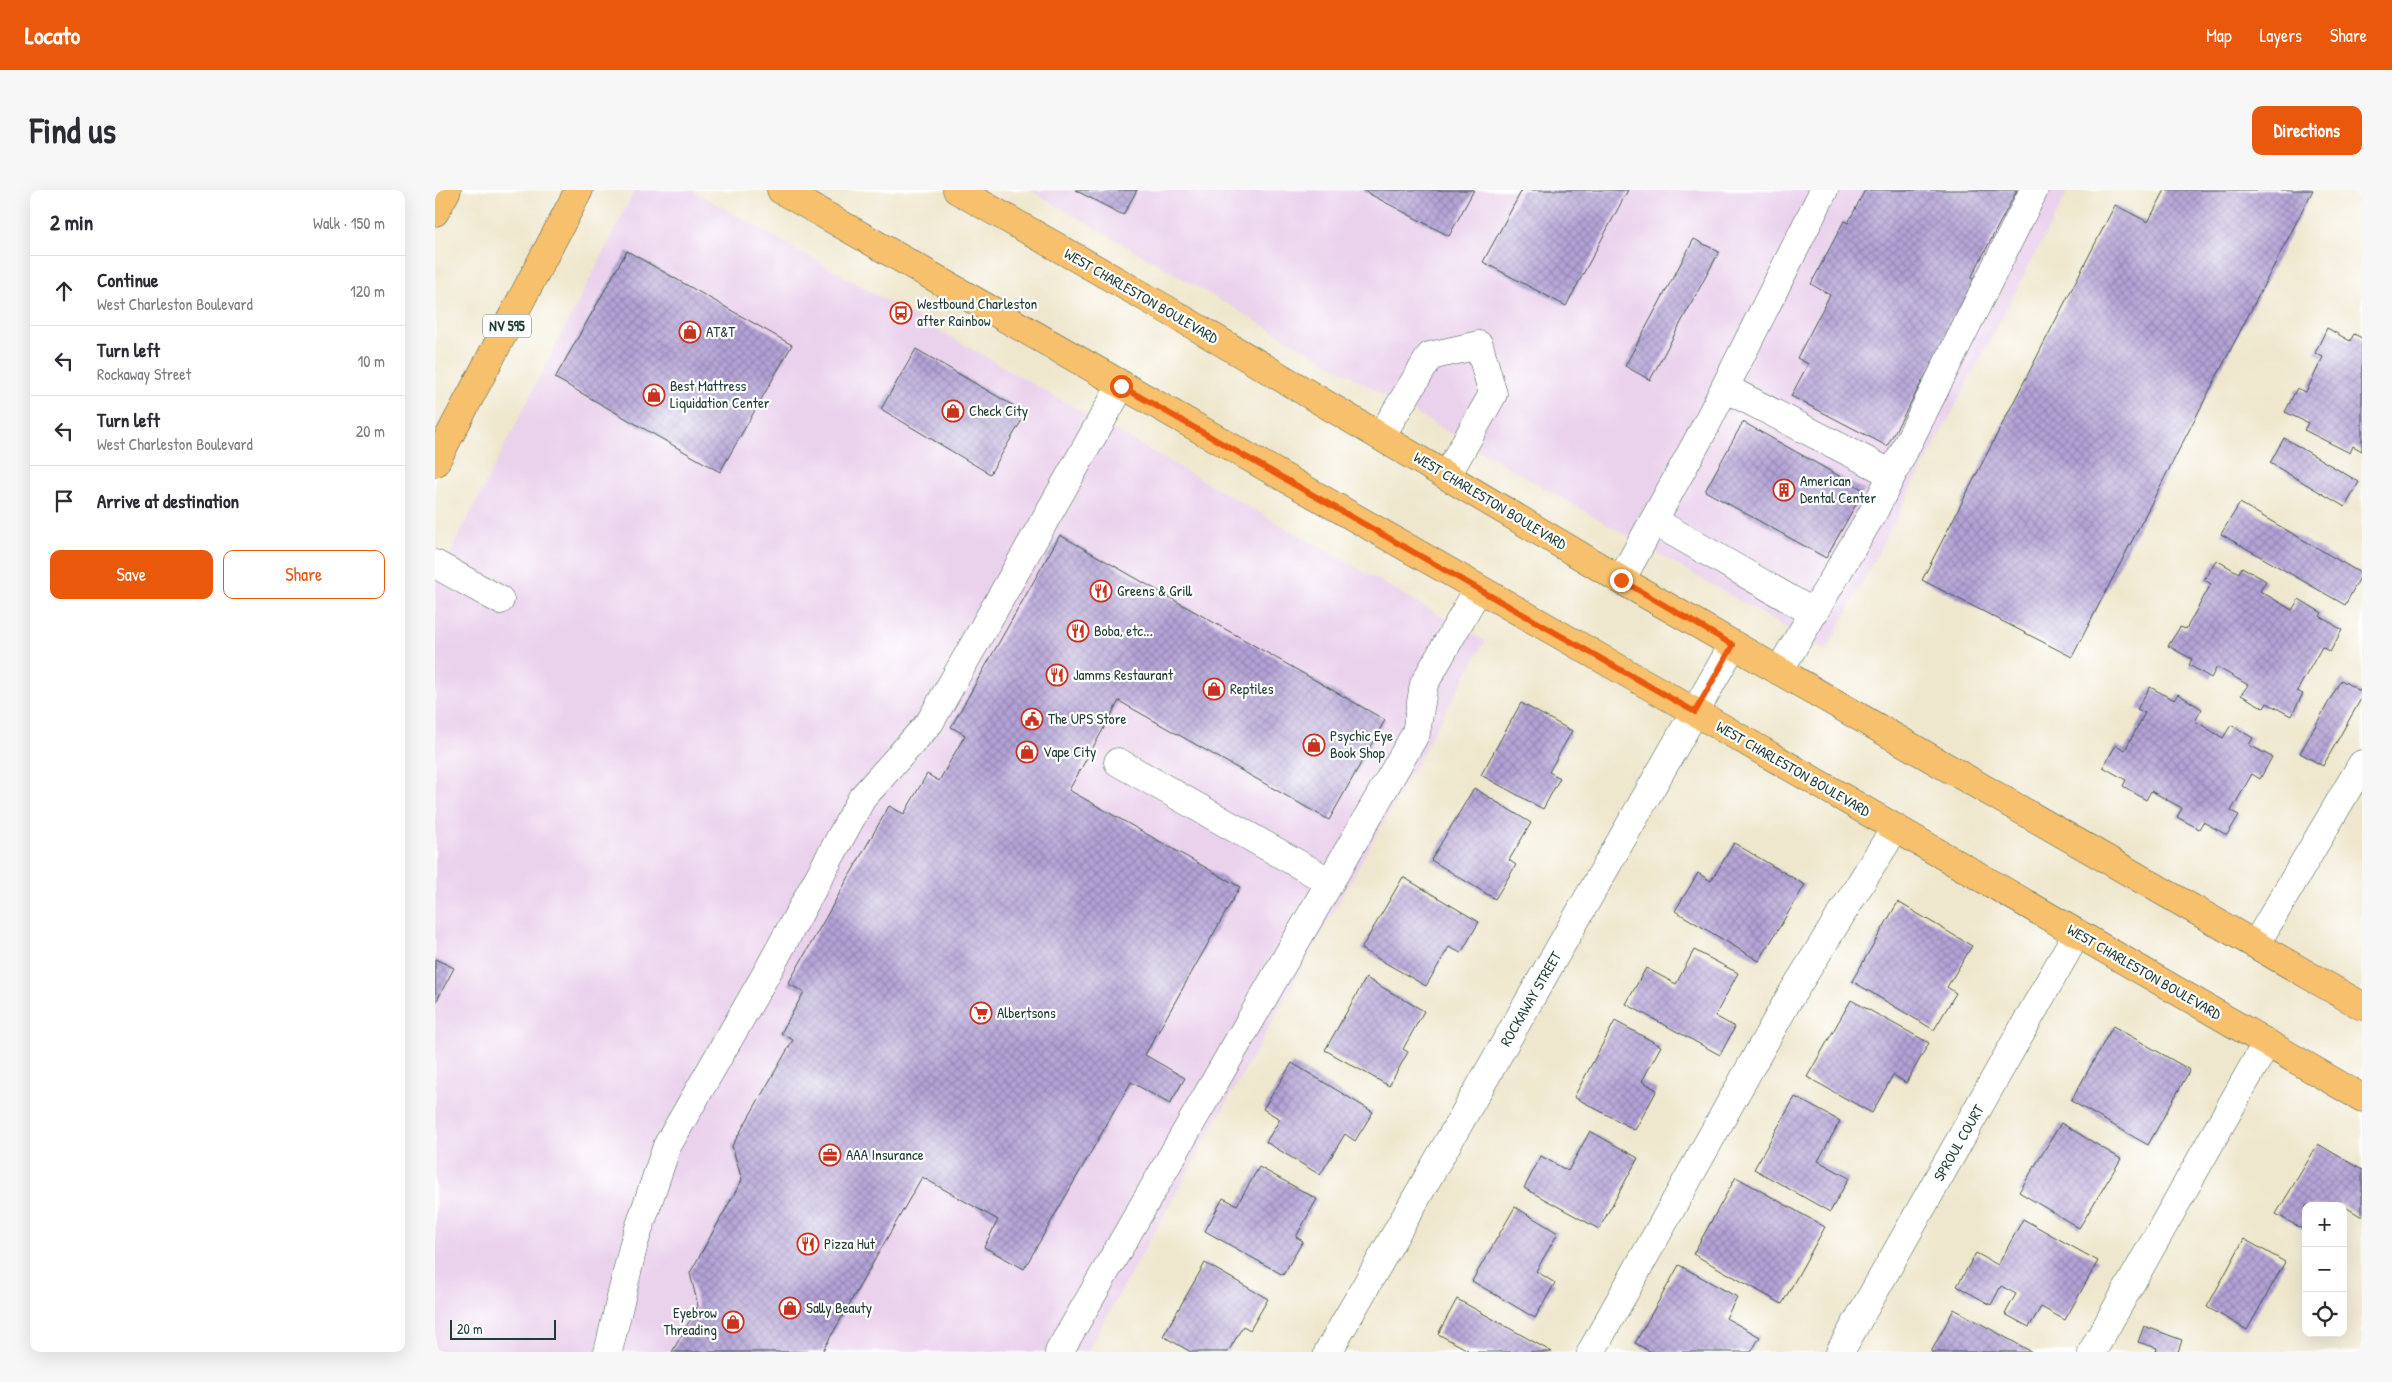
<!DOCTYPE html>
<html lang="en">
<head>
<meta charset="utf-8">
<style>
	body { margin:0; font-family:"Patrick Hand",sans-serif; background:#f7f7f7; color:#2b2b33 }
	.controls { position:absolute; right:15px; bottom:15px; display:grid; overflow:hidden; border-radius:10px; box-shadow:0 5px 20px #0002 }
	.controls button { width:45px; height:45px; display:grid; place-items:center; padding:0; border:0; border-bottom:1px solid #e1e1e2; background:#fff; color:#2b2b33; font:25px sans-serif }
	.scale { position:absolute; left:15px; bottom:12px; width:106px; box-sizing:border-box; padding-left:5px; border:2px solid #1f3d34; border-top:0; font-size:14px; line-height:18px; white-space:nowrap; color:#1f3d34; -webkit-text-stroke:4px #fff; paint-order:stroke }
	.stop { position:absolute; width:15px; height:15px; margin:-11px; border:4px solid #ea580c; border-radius:50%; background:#fff }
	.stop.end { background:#ea580c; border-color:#fff; box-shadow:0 1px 5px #0008 }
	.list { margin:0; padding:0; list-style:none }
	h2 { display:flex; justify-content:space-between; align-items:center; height:65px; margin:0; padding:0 20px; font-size:21px }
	h2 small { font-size:16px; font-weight:400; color:#7c7c81 }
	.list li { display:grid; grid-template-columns:32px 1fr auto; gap:15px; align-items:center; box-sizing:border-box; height:70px; padding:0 20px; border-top:1px solid #e1e1e2 }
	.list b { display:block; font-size:19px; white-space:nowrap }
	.list p { margin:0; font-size:16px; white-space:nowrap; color:#7c7c81 }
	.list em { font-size:16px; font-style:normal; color:#7c7c81 }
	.actions { display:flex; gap:10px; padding:15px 20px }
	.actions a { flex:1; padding:11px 0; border:1px solid #ea580c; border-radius:10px; text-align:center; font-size:18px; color:#ea580c }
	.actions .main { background:#ea580c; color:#fff }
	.icon { flex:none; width:28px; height:28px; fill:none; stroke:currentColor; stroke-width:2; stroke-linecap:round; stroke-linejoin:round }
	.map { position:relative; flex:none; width:1927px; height:1162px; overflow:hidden; border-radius:10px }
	header { display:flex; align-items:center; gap:30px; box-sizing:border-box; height:70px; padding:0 25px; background:#ea580c; color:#fff }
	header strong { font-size:24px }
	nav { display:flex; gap:28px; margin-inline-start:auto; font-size:18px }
	.intro { display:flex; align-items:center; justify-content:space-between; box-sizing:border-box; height:120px; padding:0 30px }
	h1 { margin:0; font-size:35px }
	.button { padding:12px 22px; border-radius:10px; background:#ea580c; color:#fff; font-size:18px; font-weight:700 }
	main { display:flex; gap:30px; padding:0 30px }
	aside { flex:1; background:#fff; border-radius:10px; box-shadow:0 5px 20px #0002 }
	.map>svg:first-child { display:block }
	.built { fill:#ead1ec }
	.building { fill:url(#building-cross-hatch) }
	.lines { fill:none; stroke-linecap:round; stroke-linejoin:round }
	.minor-casing { stroke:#3e564b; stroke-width:29 }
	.major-casing { stroke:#3e564b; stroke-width:29 }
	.minor { stroke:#fff; stroke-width:28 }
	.major { stroke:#f7c06c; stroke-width:28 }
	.route { stroke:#ea580c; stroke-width:6 }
	.labels { text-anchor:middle; stroke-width:4.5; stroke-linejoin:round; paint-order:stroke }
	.shield { fill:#fff; stroke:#627771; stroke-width:1 }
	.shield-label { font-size:14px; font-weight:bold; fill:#1f3d34 }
	.street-label { font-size:15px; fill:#1f3d34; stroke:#fff }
	.poi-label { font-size:15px; fill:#1f3d34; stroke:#fff; text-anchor:start }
</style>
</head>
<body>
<header>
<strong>Locato</strong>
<nav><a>Map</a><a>Layers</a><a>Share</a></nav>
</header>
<div class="intro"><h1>Find us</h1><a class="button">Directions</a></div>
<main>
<aside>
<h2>2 min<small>Walk · 150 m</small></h2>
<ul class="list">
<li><svg class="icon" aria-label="ahead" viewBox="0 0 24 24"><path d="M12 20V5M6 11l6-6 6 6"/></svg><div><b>Continue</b><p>West Charleston Boulevard</p></div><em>120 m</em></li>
<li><svg class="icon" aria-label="left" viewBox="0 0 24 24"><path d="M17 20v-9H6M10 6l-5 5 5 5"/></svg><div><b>Turn left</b><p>Rockaway Street</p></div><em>10 m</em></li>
<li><svg class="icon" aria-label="left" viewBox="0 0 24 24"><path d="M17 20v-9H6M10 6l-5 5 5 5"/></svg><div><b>Turn left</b><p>West Charleston Boulevard</p></div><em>20 m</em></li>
<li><svg class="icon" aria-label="arrive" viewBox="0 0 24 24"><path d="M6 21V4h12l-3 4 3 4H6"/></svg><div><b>Arrive at destination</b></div></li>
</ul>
<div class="actions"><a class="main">Save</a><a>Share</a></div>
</aside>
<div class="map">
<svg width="1927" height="1162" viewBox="0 0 1927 1162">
	<defs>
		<pattern id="building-cross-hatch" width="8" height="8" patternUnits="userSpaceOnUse" patternTransform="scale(1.25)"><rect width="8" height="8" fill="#b4a2d7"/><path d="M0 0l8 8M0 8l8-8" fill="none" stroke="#9285af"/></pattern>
	</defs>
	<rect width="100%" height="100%" fill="#fff"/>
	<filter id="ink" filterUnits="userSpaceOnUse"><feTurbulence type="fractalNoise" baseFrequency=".02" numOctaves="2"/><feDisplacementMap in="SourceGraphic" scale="10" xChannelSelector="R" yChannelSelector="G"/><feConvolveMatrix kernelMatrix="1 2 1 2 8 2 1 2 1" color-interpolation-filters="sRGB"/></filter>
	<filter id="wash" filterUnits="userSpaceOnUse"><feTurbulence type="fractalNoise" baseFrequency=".0096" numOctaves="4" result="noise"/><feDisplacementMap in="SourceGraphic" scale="20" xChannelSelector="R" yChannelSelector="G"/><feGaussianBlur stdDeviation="1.12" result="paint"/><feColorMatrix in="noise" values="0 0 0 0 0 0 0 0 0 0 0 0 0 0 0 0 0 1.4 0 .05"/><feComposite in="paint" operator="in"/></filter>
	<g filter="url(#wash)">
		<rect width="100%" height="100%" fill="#efe7cd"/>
		<path class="built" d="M200,0H257L1050,451L652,1162H0V393Z
			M595,0H1634L1391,461Z"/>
		<g id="blocks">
			<path class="building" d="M640,0H702L688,25Z
				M927,0H1039L1014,46Z
				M1087,0H1193L1131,116L1048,72Z
				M1430,0H1582L1536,88L1542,91L1452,256L1356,206L1373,174L1362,168L1395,105L1376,94L1409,31L1413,33Z
				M1730,0H1878L1637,467L1487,390L1680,15L1713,32Z
				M1259,49L1284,62L1215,190L1190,176Z
				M192,61L357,155L285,282L120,188Z
				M1892,138L1915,151L1919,144L1927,148V261L1918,256L1915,263L1869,240L1873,233L1850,222L1862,198L1871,202L1888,167L1880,163Z
				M481,159L591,223L555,284L446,219Z
				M1308,232L1429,300L1391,368L1270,301Z
				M1849,248L1924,292L1910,317L1835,273Z
				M1805,313L1927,384L1910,415L1786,344Z
				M625,345L950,530L894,630L684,511L634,600L805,697L710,865L750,888L735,914L696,892L589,1079L549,1057L563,1030L487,987L387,1162H237L263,1116L255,1083L307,990L297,956L358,850L346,843L369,802L353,794L454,616L469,624L492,584L504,591L530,545L516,537Z
				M1781,370L1804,383L1807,377L1831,391L1825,401L1857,420L1864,409L1887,423L1885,426L1907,440L1895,462L1887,457L1862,501L1868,504L1856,526L1832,513L1829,518L1806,505L1813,495L1782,477L1776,488L1754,475L1757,469L1733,456L1745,437L1751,439L1776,394L1769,390Z
				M1906,490L1927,502V507L1888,576L1865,563Z
				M1715,497L1739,510L1743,504L1767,519L1760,531L1788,548L1796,535L1818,548L1814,555L1837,567L1825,589L1817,584L1796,621L1804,625L1792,645L1768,632L1764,639L1742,627L1747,618L1716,601L1711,610L1688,596L1691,590L1668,577L1681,555L1690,560L1710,523L1702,519Z
				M1086,513L1137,541L1114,582L1125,588L1108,619L1046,585Z
				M1039,598L1096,633L1074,670L1081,675L1060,709L996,670Z
				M1299,653L1370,695L1324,771L1240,721L1263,683L1276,691Z
				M968,687L1044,732L1026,763L1014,757L991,796L926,759Z
				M1463,712L1537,756L1512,797L1521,803L1499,840L1417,791Z
				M1259,760L1303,783L1280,826L1300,837L1285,865L1191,814L1211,778L1241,794Z
				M0,769L19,778L0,814Z
				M931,788L989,821L968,859L973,862L954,896L890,860Z
				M1416,810L1494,853L1471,893L1458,885L1437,923L1372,887Z
				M1180,831L1226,856L1207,891L1222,900L1200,940L1139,907Z
				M1678,836L1755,880L1713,955L1636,911Z
				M857,873L938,922L920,951L910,944L885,985L831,952L845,929L828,919Z
				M1360,907L1405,931L1383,971L1414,988L1395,1022L1319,979Z
				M1626,933L1686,969L1644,1038L1584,1002Z
				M1155,941L1203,968L1164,1039L1089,998L1106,966L1133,981Z
				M1883,954L1927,980V1027L1904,1013L1903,1016H1871V1041L1841,1024Z
				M824,977L882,1009L861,1047L868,1051L848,1085L770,1041L788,1008L802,1015Z
				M1301,987L1390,1037L1347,1114L1258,1064Z
				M1080,1017L1123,1043L1101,1081L1120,1093L1100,1128L1037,1091Z
				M1588,1029L1663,1071L1630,1130L1606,1117L1594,1137L1570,1124L1581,1104L1566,1096L1556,1115L1522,1096L1541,1063L1563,1075Z
				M1809,1049L1850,1072L1812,1140L1772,1117Z
				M770,1073L833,1109L815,1140L808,1136L793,1162H756L728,1146Z
				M1244,1075L1302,1107L1291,1128L1325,1147L1316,1162H1216L1200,1153Z
				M1022,1109L1117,1162H1032L1033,1160L1003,1144Z
				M1519,1119L1597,1162H1496Z
				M1709,1136L1747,1150L1743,1162H1721L1722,1158L1703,1152Z"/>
		</g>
	</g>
	<g filter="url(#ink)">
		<use href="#blocks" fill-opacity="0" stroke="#3e564b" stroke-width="1"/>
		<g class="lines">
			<g class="minor-casing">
				<path id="minor" d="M1290,198L1457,284
					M946,246L995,166L1044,155L1058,204L1012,285
					M1219,331L1379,423
					M0,374L65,410
					M1186,390L1268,241L1389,0
					M1344,481L1440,319L1599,0
					M683,572L895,692
					M1821,754L1927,574
					M173,1162L199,1053L232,956L330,786L427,608L495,532L686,196
					M624,1162L981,543L989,494L1043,399
					M893,1162L1298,455
					M1156,1162L1353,810L1460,638
					M1405,1162L1642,743
					M1657,1162L1831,854"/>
			</g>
			<g class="major-casing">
				<path id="major" d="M346,0L1260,522L1927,908
					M522,0L731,119L1186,390L1927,816
					M0,22L12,0
					M0,273L144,0"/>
			</g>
			<use href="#minor" class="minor"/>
			<use href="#major" class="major"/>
		</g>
	</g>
	<g class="lines" filter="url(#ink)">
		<path class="route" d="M686,196L1260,522L1298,455L1186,390"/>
	</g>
	<defs>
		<g id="bus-ring" transform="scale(1.125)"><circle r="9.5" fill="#fff" stroke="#c8321e" stroke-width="1.5"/><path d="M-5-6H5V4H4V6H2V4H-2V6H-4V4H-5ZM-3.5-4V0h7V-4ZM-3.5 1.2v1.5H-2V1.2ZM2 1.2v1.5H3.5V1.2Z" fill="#c8321e"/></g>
		<g id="shop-ring" transform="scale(1.125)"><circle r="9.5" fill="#fff" stroke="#c8321e" stroke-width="1.5"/><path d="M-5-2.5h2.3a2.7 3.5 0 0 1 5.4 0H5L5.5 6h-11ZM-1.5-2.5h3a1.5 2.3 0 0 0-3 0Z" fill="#c8321e"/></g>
		<g id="building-ring" transform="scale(1.125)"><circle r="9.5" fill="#fff" stroke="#c8321e" stroke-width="1.5"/><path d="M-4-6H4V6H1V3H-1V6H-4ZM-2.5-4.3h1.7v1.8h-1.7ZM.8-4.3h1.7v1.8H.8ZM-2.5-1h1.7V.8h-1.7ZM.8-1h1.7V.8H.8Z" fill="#c8321e"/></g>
		<g id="restaurant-ring" transform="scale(1.125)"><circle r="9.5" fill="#fff" stroke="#c8321e" stroke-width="1.5"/><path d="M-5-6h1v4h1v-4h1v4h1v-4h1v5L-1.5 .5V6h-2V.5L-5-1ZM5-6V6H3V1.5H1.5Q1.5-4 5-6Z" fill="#c8321e"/></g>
		<g id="civic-ring" transform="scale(1.125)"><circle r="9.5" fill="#fff" stroke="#c8321e" stroke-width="1.5"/><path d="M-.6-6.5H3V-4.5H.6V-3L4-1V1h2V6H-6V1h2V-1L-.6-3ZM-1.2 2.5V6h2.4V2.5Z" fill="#c8321e"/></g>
		<g id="supermarket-ring" transform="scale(1.125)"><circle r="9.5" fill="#fff" stroke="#c8321e" stroke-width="1.5"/><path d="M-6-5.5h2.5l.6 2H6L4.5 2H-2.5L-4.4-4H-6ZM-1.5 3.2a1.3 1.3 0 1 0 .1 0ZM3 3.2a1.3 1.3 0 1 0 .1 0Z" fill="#c8321e"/></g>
		<g id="office-ring" transform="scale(1.125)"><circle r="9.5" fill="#fff" stroke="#c8321e" stroke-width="1.5"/><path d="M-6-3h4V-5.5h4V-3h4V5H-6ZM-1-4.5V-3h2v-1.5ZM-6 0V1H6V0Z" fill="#c8321e"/></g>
	</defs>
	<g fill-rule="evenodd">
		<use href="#bus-ring" x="466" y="123"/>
		<use href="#shop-ring" x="255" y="142"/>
		<use href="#shop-ring" x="219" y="205"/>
		<use href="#shop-ring" x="518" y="221"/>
		<use href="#building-ring" x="1349" y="300"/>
		<use href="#restaurant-ring" x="666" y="401"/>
		<use href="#restaurant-ring" x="643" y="441"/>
		<use href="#restaurant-ring" x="622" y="485"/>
		<use href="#shop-ring" x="779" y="499"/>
		<use href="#civic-ring" x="597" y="529"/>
		<use href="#shop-ring" x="879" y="555"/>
		<use href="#shop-ring" x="592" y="562"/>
		<use href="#supermarket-ring" x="546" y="823"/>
		<use href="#office-ring" x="395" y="965"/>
		<use href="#restaurant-ring" x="373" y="1054"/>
		<use href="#shop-ring" x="355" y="1118"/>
		<use href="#shop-ring" x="298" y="1132"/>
	</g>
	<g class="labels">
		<rect class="shield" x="48" y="124.5" width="48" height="23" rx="4"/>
		<g class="shield-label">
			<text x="72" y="141">NV 595</text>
		</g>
		<g class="street-label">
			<text transform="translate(706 106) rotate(30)" y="5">WEST CHARLESTON BOULEVARD</text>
			<text transform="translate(1055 311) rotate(31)" y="5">WEST CHARLESTON BOULEVARD</text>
			<text transform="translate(1358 579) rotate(30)" y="5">WEST CHARLESTON BOULEVARD</text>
			<text transform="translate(1709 782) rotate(30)" y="5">WEST CHARLESTON BOULEVARD</text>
			<text transform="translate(1096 809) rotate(-60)" y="5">ROCKAWAY STREET</text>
			<text transform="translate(1524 953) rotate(-60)" y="5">SPROUL COURT</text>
		</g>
		<g class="poi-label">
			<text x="482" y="119">Westbound Charleston<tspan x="482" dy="17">after Rainbow</tspan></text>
			<text x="271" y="147">AT&amp;T</text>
			<text x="235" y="201">Best Mattress<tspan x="235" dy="17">Liquidation Center</tspan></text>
			<text x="534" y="226">Check City</text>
			<text x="1365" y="296">American<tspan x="1365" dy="17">Dental Center</tspan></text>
			<text x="682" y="406">Greens &amp; Grill</text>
			<text x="659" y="446">Boba, etc...</text>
			<text x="638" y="490">Jamms Restaurant</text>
			<text x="795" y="504">Reptiles</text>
			<text x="613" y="534">The UPS Store</text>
			<text x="895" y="551">Psychic Eye<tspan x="895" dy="17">Book Shop</tspan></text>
			<text x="608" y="567">Vape City</text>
			<text x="562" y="828">Albertsons</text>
			<text x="411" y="970">AAA Insurance</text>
			<text x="389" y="1059">Pizza Hut</text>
			<text x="371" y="1123">Sally Beauty</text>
			<text x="282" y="1128" text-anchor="end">Eyebrow<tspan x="282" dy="17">Threading</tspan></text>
		</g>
	</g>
</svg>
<div class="controls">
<button>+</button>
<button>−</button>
<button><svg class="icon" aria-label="locate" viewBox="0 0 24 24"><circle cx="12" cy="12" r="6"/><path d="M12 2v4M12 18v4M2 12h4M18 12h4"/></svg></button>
</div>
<div class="scale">20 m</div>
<div class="stop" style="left:686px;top:196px"></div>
<div class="stop end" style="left:1186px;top:390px"></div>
</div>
</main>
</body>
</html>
